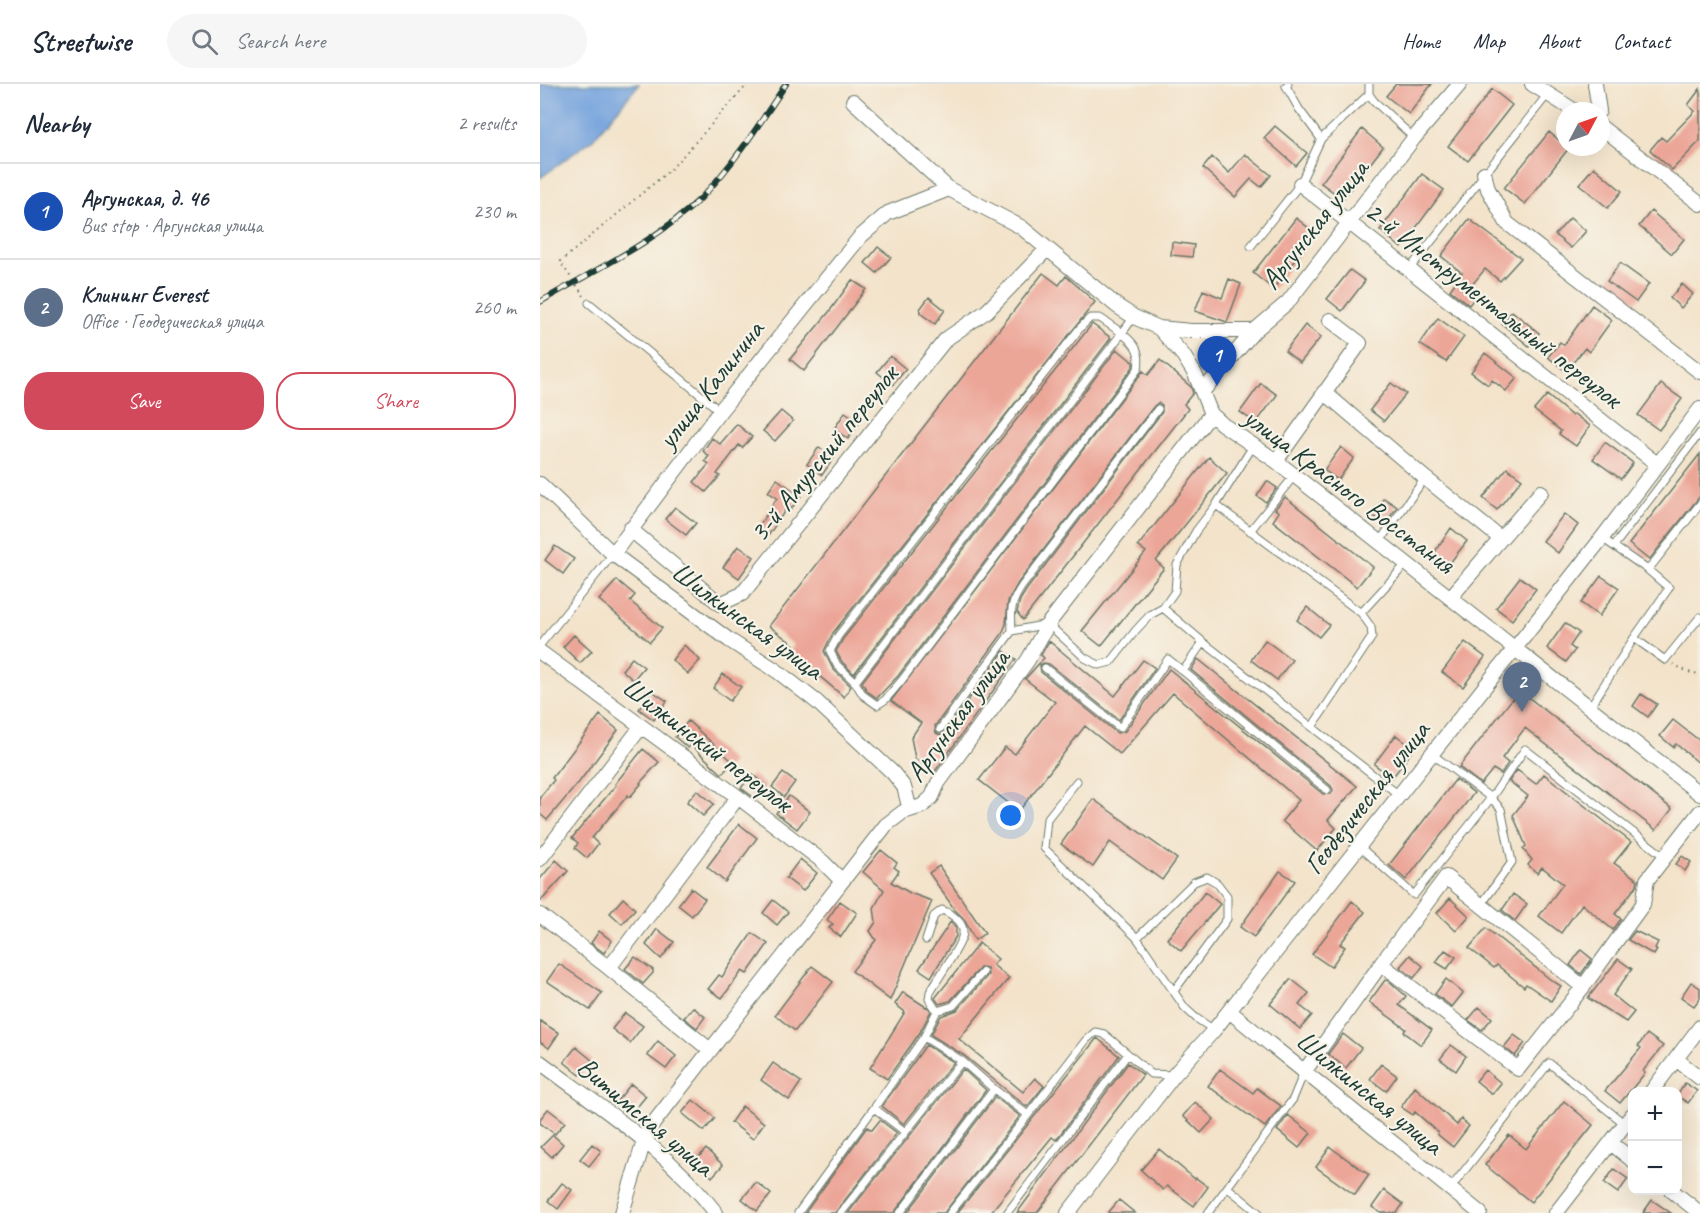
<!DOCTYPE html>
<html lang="en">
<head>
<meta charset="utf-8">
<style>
	body { margin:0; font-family:Caveat,sans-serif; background:#f6f6f7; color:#1f2937 }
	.controls { position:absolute; right:18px; bottom:18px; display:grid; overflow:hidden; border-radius:12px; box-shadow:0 6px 24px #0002 }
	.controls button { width:54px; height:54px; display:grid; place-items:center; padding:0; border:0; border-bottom:2px solid #e0e1e3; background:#fff; color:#1f2937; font:30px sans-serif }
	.compass { position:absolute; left:1016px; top:18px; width:54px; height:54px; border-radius:50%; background:#fff; box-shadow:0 6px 24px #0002; rotate:49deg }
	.you { position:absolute; left:471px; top:732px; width:21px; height:21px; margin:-15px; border:4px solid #fff; border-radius:50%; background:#1a73e8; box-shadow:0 0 0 9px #1a73e833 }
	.badge { display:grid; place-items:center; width:39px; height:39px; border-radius:50%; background:#d1495b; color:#fff; font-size:20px; font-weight:700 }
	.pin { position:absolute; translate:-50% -50px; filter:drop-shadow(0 2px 3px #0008) }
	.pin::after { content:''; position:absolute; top:32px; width:21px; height:18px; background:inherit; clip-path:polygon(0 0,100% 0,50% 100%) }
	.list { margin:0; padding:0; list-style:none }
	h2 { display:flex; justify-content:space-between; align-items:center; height:78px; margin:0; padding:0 24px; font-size:26px }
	h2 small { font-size:20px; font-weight:400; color:#747a83 }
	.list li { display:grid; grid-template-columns:39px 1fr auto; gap:18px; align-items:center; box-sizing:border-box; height:96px; padding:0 24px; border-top:2px solid #e0e1e3 }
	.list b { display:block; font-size:22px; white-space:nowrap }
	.list p { margin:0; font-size:20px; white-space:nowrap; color:#747a83 }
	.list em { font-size:20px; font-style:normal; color:#747a83 }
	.actions { display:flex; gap:12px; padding:18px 24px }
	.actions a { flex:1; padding:14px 0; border:2px solid #d1495b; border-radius:24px; text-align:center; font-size:21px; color:#d1495b }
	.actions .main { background:#d1495b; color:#fff }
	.icon { flex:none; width:33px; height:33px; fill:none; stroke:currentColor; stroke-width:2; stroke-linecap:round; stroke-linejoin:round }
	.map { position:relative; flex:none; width:1160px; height:1129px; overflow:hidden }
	header { display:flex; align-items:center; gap:36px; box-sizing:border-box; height:84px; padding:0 30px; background:#fff; border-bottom:2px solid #e0e1e3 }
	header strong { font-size:28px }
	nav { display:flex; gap:33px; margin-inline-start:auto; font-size:21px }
	.search { width:420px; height:54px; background:#f6f6f7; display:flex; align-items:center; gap:15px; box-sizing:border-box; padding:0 21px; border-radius:33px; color:#747a83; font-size:22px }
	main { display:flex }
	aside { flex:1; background:#fff }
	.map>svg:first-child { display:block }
	.water { fill:#73a2dd; stroke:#497088; stroke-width:1.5 }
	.building { fill:#eca698 }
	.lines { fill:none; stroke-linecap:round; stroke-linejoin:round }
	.service-casing { stroke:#697768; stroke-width:9 }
	.minor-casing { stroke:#697768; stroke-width:16 }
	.path { stroke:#697768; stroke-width:2; stroke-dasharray:1.5 4.5; stroke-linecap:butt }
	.service { stroke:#fff; stroke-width:7 }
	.minor { stroke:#fff; stroke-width:14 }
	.rail-casing { stroke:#1f3d34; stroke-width:6 }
	.rail { stroke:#f7f3e8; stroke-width:4; stroke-dasharray:11; stroke-linecap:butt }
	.labels { text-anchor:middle; stroke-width:4.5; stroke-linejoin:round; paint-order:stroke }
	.street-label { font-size:28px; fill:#1f3d34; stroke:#f7f3e8 }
</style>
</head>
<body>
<header>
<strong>Streetwise</strong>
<div class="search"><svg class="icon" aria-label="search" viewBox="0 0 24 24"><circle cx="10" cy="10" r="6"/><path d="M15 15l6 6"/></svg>Search here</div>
<nav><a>Home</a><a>Map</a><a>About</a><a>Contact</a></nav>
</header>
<main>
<aside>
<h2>Nearby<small>2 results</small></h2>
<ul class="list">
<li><span class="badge" style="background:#1a4fb4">1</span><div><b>Аргунская, д. 46</b><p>Bus stop · Аргунская улица</p></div><em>230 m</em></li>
<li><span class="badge" style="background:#5c6f8a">2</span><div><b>Клининг Everest</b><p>Office · Геодезическая улица</p></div><em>260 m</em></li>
</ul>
<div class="actions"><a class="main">Save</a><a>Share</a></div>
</aside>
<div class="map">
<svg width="1160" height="1129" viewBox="0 0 1160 1129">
	<rect width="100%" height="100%" fill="#f7f3e8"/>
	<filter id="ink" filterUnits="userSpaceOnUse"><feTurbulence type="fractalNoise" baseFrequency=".0167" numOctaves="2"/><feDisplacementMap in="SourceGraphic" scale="12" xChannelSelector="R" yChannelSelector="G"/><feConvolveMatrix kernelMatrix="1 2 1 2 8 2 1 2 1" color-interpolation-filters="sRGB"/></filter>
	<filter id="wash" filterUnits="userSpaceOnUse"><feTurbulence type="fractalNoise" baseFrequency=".008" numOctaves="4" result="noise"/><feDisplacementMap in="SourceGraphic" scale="24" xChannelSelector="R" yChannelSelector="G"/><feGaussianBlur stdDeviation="1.35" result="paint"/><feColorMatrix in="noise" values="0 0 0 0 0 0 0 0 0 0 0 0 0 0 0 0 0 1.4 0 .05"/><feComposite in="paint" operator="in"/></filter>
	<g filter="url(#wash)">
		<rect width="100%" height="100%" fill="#f3e3ca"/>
		<path class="water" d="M0,0H99L53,55L0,94Z"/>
		<g id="blocks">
			<path class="building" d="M856,0H892L869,30L846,12Z
				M952,5L972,21L928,77L908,62Z
				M1160,5V57L1132,86L1110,66L1121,53L1126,57L1155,27L1148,21Z
				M735,42L767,69L756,82L724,54Z
				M822,45L843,63L803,115L781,99Z
				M1009,48L1025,61V63L1029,64L985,120L964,104Z
				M705,70L731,91L721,103L711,95L695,113L663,84L672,73L689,89Z
				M1054,83L1082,107L1068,124L1039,100Z
				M882,90L904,106L861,164L840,146Z
				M1111,127L1144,155L1132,170L1099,142Z
				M756,134L775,149L733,205L713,189Z
				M1030,134L1046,147L1031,164L1015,151Z
				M929,135L981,174L960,197L945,185L931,202L939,208L929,221L910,206L922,189L901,172Z
				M632,158L654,161L652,173L631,171Z
				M338,163L351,173L337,189L325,179Z
				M1080,179L1109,200L1096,218L1067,197Z
				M810,186L825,197L802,227L787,215Z
				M503,189L519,201L526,192L555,218L293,549L284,567L293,585L311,602L304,613L250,567L254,561L229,542Z
				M689,195L701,200L687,238L655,227L663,206L682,214Z
				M312,196L326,205L264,287L250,275L289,228Z
				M1142,200L1153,210L1141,224L1130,214Z
				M389,213L405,226L395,240L380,229L381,227L380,225Z
				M1052,221L1072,236L1049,268L1045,264L1026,287L1008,273L1020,258L1024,261Z
				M972,227L999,249L989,262L962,240Z
				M898,234L924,253L906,278L880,260Z
				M552,240L571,254L314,590L302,578L296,567L303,555Z
				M765,241L781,253L760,279L745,267Z
				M577,265L593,278V283L358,592L337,614L327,607L322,598Z
				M945,269L977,294L966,307L952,296L948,301L931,288Z
				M350,272L366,285L353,301L337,288Z
				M620,276L651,303L653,309L644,320L648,325L483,536L477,528L480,516L487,505L622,328V321L618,319L614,322L478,499L468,517L466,540L462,550L395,642L396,649L400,651L405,648L464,567L476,575L393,690L375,674L371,654L381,639L351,617L603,287L608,291Z
				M721,299L737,311L716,339L700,328Z
				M851,299L866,310L844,337L830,326Z
				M1121,300L1142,315L1119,346L1098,331Z
				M1007,311L1032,332L1034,330L1050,342L1036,362L1019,350L1021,347L994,326Z
				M241,327L253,337L235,357L223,347Z
				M305,328L320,338L308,355L294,345Z
				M197,340L212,353L202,364L199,361L177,390L180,392L166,408L154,398L169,380L165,377L169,372L163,367L172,354L180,360Z
				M1065,358L1093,379L1081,395L1053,375Z
				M279,363L294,374L282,391L267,380Z
				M801,363L814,374L798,396L784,386Z
				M1160,370V412L1109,476L1089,460Z
				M669,373L687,389L616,477L624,484L561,562L542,547L606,468L598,462Z
				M967,384L982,395L957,426L943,414Z
				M237,395L261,412L251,425L248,422L228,452L217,445L237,414L228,408Z
				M727,397L737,404L726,418L717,412Z
				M745,413L833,483L817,503L733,437L739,428L735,425Z
				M844,414L857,423L845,440L831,430Z
				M135,423L156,439L146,451L125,435Z
				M1024,430L1038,441L1018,469L1003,457Z
				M911,444L927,457L906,484L892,472Z
				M15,462L34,475L23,490L5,476Z
				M198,462L214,473L199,494L183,483Z
				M1061,492L1079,504L1059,532L1041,519Z
				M980,493L996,505L972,536L956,524Z
				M77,496L95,511L90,517L122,544L110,558L59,516Z
				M767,523L789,541L779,553L757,536Z
				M1025,539L1039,549L1030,562L1035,566L1026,578L1007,564Z
				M34,551L52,567L40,579L23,563Z
				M725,556L752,576L737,596L711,576Z
				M509,557L575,612L603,576L615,584L579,636L509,580L504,579L500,581L501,588L577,649L585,647L629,585L783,710H791L793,706L791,702L651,586L658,575L817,702L788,736L796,744L777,767L742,737L759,716L633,609L580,670L545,642L479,727L439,696L465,663L475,670L515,618L485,595L504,574L501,571Z
				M925,558L945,573L923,603L902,588Z
				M144,561L160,576L148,590L132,576Z
				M92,574L104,583L93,596L82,586Z
				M183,590L201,603L190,617L173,604Z
				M979,606L1132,725L1116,746L985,644L962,674L968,679L961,690L953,685L941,700L919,683Z
				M112,607L127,617L114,636L99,625Z
				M1101,610L1117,620L1108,633L1093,622Z
				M60,631L78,646L40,697L7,736L0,730V713L14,696L12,694Z
				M1133,636L1160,657V680L1136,660L1133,663L1120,652Z
				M148,637L193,678L182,690L151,661L148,664L135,653Z
				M856,651L874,665L852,694L834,680Z
				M103,665L119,678L100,699L101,700L90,713L88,711L52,754L58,760L47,774L35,764L38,759L32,754L76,701L75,700Z
				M977,686L996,700L1004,690L1091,758L1074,779L1098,796L1097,801L1075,830L1081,835L1073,846L1042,820L1021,849L999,832L1023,800L1002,783L997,789L988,781L992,776L983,765L986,762L973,731L988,712L969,697Z
				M243,689L255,698L244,713L232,703Z
				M212,690L226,702L216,715L201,704Z
				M916,695L934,709L866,796L849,781Z
				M157,706L174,720L163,732L147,718Z
				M249,712L270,728L257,745L236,729Z
				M553,715L637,775L622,796L570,758L553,783L521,760Z
				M199,740L217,754L185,798L167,783Z
				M341,766L357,779L354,783L359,787L351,798L370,809L392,817L350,916L312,887L336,856L330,847L336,838L334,824L344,806L323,788Z
				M1142,772L1151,778L1145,787L1136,780Z
				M260,775L277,789L263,807L246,794Z
				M16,776L28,787L0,818V795Z
				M399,782L445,849L435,856L424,835L415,826L389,789Z
				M740,787L755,797L714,853L700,843Z
				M151,804L165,815L152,832L138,821Z
				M665,808L680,820L641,867L627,855Z
				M973,810L987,820L975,837L962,826Z
				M83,814L95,825L82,840L70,829Z
				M910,814L929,832L916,847L897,829Z
				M233,816L248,828L237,841L223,829Z
				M300,817L317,829L301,853L289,844L293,840L287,836Z
				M812,817L825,828L800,860L805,863L791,883L772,870Z
				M411,837L416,844V852L391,893L379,885Z
				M946,844L1011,896L1021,902L1011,917L986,900L984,903L957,881L954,884L929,864Z
				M117,845L134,858L121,875L106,861Z
				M59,847L72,857L64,869L51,859Z
				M1095,847L1118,858L1115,864L1117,866L1114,871L1088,856Z
				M212,849L228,860L207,890L202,887L182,914L168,905L179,891L182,893Z
				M439,859L458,875L453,881L469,894L419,955L483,1008L495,994L504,1002L487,1023L425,972L391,951L401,932L417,926L448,891L447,884L441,883L410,917L399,920L395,914Z
				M905,866L916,873L907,885L896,878Z
				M1041,866L1052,875L1041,890L1030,881Z
				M870,871L883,882L874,894L860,883Z
				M95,873L113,886V889L103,900L85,885Z
				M1078,875L1092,885L1073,911L1094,928L1086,938L1048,914Z
				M19,880L62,909L50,926L7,897Z
				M272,882L293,898L255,947L235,931Z
				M751,895L769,909L759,921L772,931L760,945L730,920Z
				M906,895L923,909L912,923L895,910Z
				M845,896L849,897L866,912L859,921L892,946L881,961L864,948L866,945L829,918Z
				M1151,898L1160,904V914L1154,922L1141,913Z
				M363,908L386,923L387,922L391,927L379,950L347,995L330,984L365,928L355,920Z
				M153,923L165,933L157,944L144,934Z
				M939,923L952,934L942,946L928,936Z
				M85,929L103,942L90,959L72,945Z
				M0,937L19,949L9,964L0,958Z
				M803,950L821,964L806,984L788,970Z
				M1107,950L1123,962L1103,987L1105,989L1080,1019L1065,1007L1101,964L1098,962Z
				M974,951L985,959L975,972L964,963Z
				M557,954L579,972L516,1056L512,1053L450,1129H417Z
				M118,957L136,972L126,985L107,971Z
				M386,961L414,978L364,1040L342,1022Z
				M911,961L926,972L916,987L900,975Z
				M36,963L52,976L40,991L24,978Z
				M233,979L261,998L249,1016L221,996Z
				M588,979L603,991L497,1129H477Z
				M841,980L857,992L846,1007L830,995Z
				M423,985L446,1006L354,1129H308Z
				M680,985L713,1009L717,1004L741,1022L725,1043L668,1002Z
				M945,986L961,999L952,1010L936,997Z
				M1145,999L1157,1007L1148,1019L1137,1012Z
				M91,1000L106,1012L92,1029L77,1017Z
				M875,1003L917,1041L921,1035L929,1042L913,1063L897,1050L898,1048L875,1028L873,1031L861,1023Z
				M455,1013L480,1032L404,1129H367Z
				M153,1016L175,1034L164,1047L142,1029Z
				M1024,1017L1053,1041L991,1118L945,1081L969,1051L986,1065Z
				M655,1018L674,1035L661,1049L643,1032Z
				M202,1022L224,1039L213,1055L191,1038Z
				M8,1025L25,1038L15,1050L0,1039V1035Z
				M748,1031L771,1049L759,1064L737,1046Z
				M340,1036L357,1049L295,1129H265L327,1043L332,1046Z
				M13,1051L23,1060L12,1073L1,1063Z
				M52,1060L61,1067L49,1082L40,1075Z
				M790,1063L829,1091L815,1111L776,1083Z
				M166,1065L183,1081L172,1093L155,1077Z
				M619,1065L655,1095L656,1094L668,1103L654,1122L627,1102L623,1106L601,1086Z
				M1074,1085L1088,1095L1078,1109L1064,1099Z
				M216,1098L231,1110L217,1127L202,1115Z
				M22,1099L32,1106L18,1125L8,1117Z
				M844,1106L863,1120L857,1129H841L832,1123Z
				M579,1116L595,1129H568Z
				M1112,1116L1131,1129H1103Z"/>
		</g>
	</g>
	<g filter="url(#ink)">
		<use href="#blocks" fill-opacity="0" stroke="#697768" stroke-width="1.5"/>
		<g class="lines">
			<g class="service-casing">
				<path id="service" d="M829,0V10L834,17L874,54
					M781,55L829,10
					M711,162L760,100L781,55L759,25L746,2L748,0
					M868,187L1008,10
					M49,219L180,327
					M713,362L676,421L821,529L866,480
					M710,447L754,392
					M839,458L885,394
					M1074,462L1160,349
					M1108,486L1160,420
					M623,524L663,558L859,711
					M472,547C471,526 470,520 482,502L618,325
					M1094,554L1125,576L1160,533
					M663,558L643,587L787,706
					M0,561L73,470
					M505,584L580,644L628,575L643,587
					M315,598L582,249C596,261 601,267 598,285L362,596L345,616L337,621L323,611L315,598L297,581L290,567L298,552L540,244L550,234H560L582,249L594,233
					M1050,623L1094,554L1129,504L1108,486L1062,454
					M772,643L832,553L831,543L821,529
					M400,645L472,547L508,540L545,574L559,581L571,578L596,546L610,531L623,524L635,507L637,481L656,447L676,421
					M892,670L951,714L961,725L972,778L941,821
					M537,697L507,735L504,764L597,854L645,924L656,934L674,946
					M819,762L874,811L951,714L985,665L1125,773
					M597,854L654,798L667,793L677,799L687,812V835L634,907
					M397,927L413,922L443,888
					M422,977L454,1005
					M334,1024L384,953
					M488,1031L546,956L555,948L564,950L588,970
					M688,1104L719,1129
					M910,1105L1009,979L1085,1040
					M258,1129L334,1024L364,1047
					M301,1129L422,977L384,953L397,927L389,915L390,908C396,897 423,859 423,849C424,838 411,829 402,826L394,832L386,856
					M360,1129L454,1005L488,1031L410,1129
					M467,1129L588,970L611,990L634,991
					M668,1129L753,1015L764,988"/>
			</g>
			<g class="minor-casing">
				<path id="minor" d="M992,0L1035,27
					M1055,0L1059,27
					M313,17L409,105L481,143L577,222L594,233L619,244L643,271L655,290L671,330L682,340L736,377L1160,710
					M1061,43L1160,120
					M944,89L948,105L967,139L1160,288
					M760,100L1117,380
					M619,244L651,247H714
					M663,307L714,247L748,218L874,54L920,0
					M784,308L885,394L960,454
					M736,377L820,259L790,236
					M0,400L73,470L189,556L237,587L277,618L353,689L364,703L370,726
					M90,445L180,520L202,510L406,255L447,227L507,165
					M73,470L180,327L320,153L348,129L409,105
					M910,514L1001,408
					M0,568L198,713L282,777L302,797
					M0,775L101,643
					M0,831L69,884L170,966
					M841,880L906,793L1043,903
					M69,884L198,713
					M689,927L940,1129
					M1136,975L1160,994
					M0,978C61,1024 129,1067 176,1129
					M764,988L841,880L978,985L1043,903L1103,820L1107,796L1160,728
					M1111,1008L1160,943
					M1071,1059L1092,1076
					M1131,1106L1160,1129
					M82,1129L104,1057L112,1041L346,741L363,728L382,722L392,713L398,699L488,576L508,540L671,330
					M528,1129L634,991L674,946L1062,454L1160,325
					M1016,1129L1092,1031"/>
			</g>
			<path class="path" d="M44,212L20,178L131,85L208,0
				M1133,580L1148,588L1160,590"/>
			<use href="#service" class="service"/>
			<use href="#minor" class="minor"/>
			<g class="rail-casing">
				<path id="rail" d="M0,218C54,186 116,158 161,114C194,80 220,39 246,0"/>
			</g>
			<use href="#rail" class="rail"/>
		</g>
	</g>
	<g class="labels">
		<g class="street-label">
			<text transform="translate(774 140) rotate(-52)" y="10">Аргунская улица</text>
			<text transform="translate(954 220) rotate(38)" y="10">2-й Инструментальный переулок</text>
			<text transform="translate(170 300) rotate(-52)" y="10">улица Калинина</text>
			<text transform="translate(283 369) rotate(-51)" y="10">3-й Амурский переулок</text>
			<text transform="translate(810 406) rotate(37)" y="10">улица Красного Восстания</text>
			<text transform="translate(208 536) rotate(36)" y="10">Шилкинская улица</text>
			<text transform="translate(417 631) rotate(-54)" y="10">Аргунская улица</text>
			<text transform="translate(168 660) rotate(37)" y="10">Шилкинский переулок</text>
			<text transform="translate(826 713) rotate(-52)" y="10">Геодезическая улица</text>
			<text transform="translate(830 1008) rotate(39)" y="10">Шилкинская улица</text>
			<text transform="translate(106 1032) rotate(40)" y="10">Витимская улица</text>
		</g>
	</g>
</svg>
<div class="controls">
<button>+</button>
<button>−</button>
</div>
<svg class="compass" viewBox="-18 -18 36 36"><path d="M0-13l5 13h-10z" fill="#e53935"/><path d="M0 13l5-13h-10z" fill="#747a83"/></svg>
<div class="you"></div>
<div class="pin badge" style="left:677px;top:302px;background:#1a4fb4">1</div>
<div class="pin badge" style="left:982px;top:628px;background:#5c6f8a">2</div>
</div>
</main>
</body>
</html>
